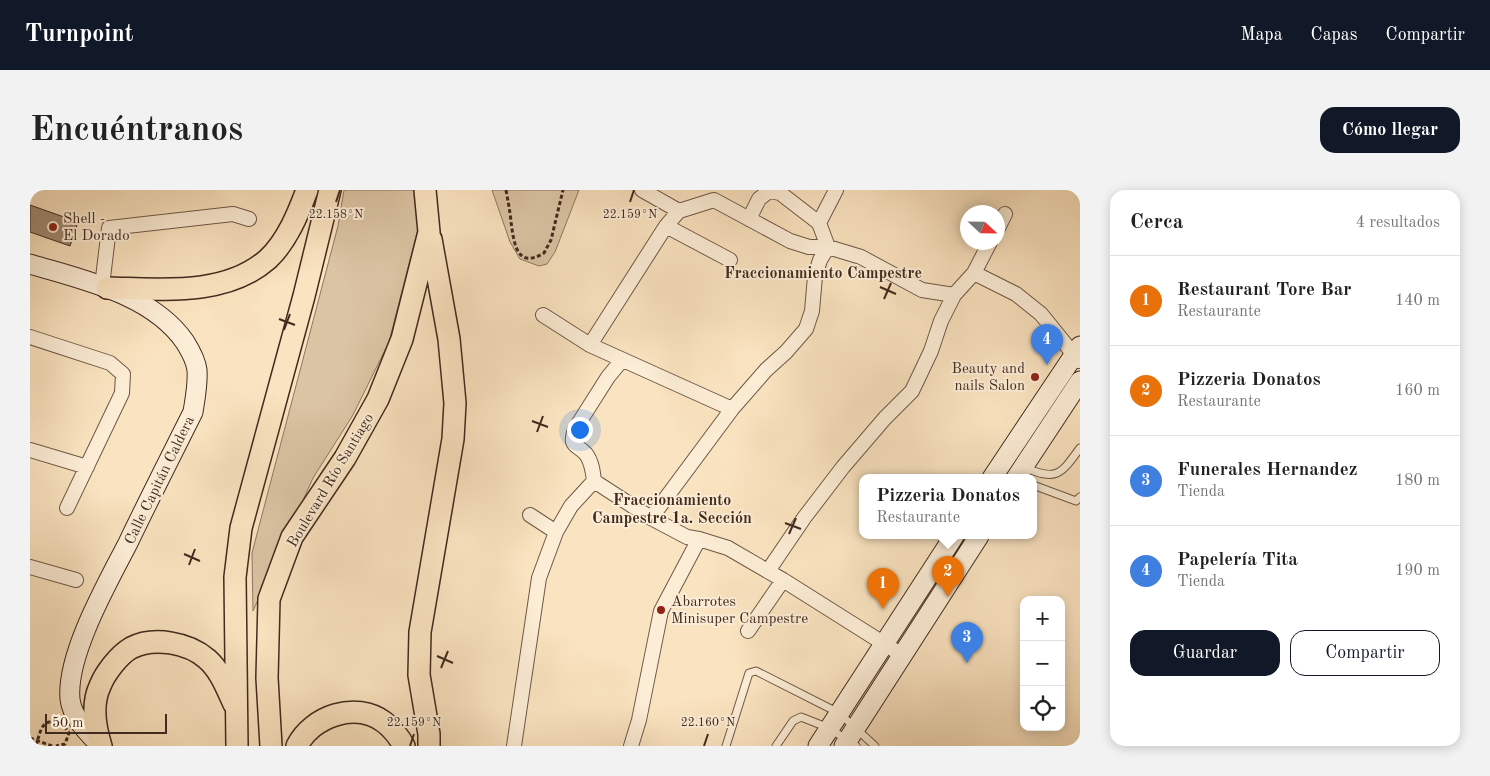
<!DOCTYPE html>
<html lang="es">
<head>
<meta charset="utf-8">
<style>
	body { margin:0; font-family:"Old Standard TT",serif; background:#f2f2f2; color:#222 }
	.controls { position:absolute; right:15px; bottom:15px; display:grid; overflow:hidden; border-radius:10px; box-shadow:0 2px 12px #0003 }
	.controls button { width:45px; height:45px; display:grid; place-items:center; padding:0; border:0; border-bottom:1px solid #e0e0e0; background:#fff; color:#222; font:25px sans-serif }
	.compass { position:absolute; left:930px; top:15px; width:45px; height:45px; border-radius:50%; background:#fff; box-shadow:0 2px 12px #0003; rotate:112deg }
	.scale { position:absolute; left:15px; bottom:12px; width:122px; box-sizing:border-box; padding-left:5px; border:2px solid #412a1e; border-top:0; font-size:14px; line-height:18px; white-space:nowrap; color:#412a1e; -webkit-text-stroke:4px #fcedd6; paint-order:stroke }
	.you { position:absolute; left:549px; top:239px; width:18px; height:18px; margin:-12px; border:4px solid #fff; border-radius:50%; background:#1a73e8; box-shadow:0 0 0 8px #1a73e833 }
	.badge { display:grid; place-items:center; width:32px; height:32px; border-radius:50%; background:#111827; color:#fff; font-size:16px; font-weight:700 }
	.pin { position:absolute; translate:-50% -41px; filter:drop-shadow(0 1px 2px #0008) }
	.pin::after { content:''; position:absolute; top:26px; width:18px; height:15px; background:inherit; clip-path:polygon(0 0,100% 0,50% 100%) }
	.popup { position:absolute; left:829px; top:284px; width:178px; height:65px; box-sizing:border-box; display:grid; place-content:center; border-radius:10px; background:#fff; filter:drop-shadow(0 1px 4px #0005); font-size:16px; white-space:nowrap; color:#767676 }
	.popup b { font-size:19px; color:#222 }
	.popup::after { content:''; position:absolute; left:50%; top:100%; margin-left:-10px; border:10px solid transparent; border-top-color:#fff }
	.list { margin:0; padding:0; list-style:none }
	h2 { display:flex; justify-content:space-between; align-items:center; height:65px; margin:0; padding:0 20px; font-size:21px }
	h2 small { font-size:16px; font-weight:400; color:#767676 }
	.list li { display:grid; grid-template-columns:32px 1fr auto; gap:15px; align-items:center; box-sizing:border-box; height:90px; padding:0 20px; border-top:1px solid #e0e0e0 }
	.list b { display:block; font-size:19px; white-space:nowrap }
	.list p { margin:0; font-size:16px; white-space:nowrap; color:#767676 }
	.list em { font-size:16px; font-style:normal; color:#767676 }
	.actions { display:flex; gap:10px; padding:15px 20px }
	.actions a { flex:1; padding:11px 0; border:1px solid #111827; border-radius:15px; text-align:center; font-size:18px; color:#111827 }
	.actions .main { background:#111827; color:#fff }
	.icon { flex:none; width:28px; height:28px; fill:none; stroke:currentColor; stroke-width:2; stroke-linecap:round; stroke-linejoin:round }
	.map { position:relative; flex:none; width:1050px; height:556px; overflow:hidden; border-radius:15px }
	header { display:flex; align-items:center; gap:30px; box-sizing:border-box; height:70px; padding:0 25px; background:#111827; color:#fff }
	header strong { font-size:24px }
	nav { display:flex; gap:28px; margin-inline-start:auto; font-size:18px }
	.intro { display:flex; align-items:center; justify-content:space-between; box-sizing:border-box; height:120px; padding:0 30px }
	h1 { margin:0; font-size:35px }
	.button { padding:12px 22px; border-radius:15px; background:#111827; color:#fff; font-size:18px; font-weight:700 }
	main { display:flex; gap:30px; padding:0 30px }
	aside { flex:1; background:#fff; border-radius:15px; box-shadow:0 2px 12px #0003 }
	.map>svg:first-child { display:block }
	.green { fill:#dbc4a4; stroke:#8e7761 }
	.building { fill:#a18a72; stroke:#412a1e }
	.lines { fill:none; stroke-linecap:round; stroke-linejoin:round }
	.lane-casing { stroke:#6f5846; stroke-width:9 }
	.street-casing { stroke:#6f5846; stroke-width:16 }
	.secondary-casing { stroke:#412a1e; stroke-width:21 }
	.primary-casing { stroke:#412a1e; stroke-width:24 }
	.path { stroke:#412a1e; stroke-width:3; stroke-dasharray:4 2.5; stroke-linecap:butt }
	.lane { stroke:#fcedd6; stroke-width:7 }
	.street { stroke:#fcedd6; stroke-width:14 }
	.secondary { stroke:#fcedd6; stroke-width:19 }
	.primary { stroke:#fae3c0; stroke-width:21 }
	.path-bridge { stroke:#412a1e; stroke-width:3; stroke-dasharray:4 2.5; stroke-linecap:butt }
	.ticks { fill:none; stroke:#412a1e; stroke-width:2 }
	.poi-dot { fill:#8f2418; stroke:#fcedd6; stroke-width:2 }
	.labels { text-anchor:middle; stroke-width:4; stroke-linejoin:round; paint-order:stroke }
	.poi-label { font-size:15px; fill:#412a1e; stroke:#fcedd6; text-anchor:start }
	.street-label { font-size:15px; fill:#412a1e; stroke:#fcedd6 }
	.neighbourhood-label { font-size:16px; font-weight:bold; fill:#412a1e; stroke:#fcedd6 }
	.ticks-label { font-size:12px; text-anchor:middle; fill:#412a1e; stroke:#fcedd6; stroke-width:4; stroke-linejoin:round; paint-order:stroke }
</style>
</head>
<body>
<header>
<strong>Turnpoint</strong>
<nav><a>Mapa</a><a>Capas</a><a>Compartir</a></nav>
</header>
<div class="intro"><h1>Encuéntranos</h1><a class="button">Cómo llegar</a></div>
<main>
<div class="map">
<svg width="1050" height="556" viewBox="0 0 1050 556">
	<rect width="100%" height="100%" fill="#fae3c0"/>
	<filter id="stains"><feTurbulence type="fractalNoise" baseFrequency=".004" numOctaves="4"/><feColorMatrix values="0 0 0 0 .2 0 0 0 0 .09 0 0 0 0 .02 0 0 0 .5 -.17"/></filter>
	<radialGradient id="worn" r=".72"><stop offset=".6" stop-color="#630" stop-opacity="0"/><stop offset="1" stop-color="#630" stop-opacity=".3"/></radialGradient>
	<path class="green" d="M314,0H385L388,39L359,152L323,225L283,288L223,421L222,363L308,36Z
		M462,0H549L525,62L517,74L509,76L490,69L480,52Z"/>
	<path class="building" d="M0,15L48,32L40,56L0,42Z"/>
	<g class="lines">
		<g class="lane-casing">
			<path id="lane" d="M994,277C1027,292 1031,284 1050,258
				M1003,295L1046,311L1050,307
				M696,556L719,483L726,481L809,523L845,556
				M746,556L763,531L771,527L799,538L826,556"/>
		</g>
		<g class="street-casing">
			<path id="street" d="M612,0L649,21
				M719,29L729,9L739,1L750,3L789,33
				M636,36L700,70
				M968,38L975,24
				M944,83L986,104L1011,124L1049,171
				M72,96L79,38L203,24L219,29
				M513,125L560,155L702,219
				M0,147L80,173L93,184L92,203L37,318
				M560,155L636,36L649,21L684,10L760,51L779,57H798L831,67L892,100L924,105
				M0,260L57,277
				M564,291L621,328L657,347L669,349L698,358L753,390L872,465
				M500,325L526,342
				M621,328L702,219L736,180L756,162L776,139L782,121L785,86L790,70L798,57L789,33L806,0
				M0,377L46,390
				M738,381L774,328L813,277L855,228L882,201L901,161L911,131L924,105L944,83L960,52
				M718,441L753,390
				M484,556L509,388L526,342L541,316L564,291C563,282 562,272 556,264C546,253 539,258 545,239L578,187L592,170
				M601,556L609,530L631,421L669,349"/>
		</g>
		<g class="secondary-casing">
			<path id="secondary" d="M0,74C53,90 122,104 155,152C160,160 166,171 167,180C168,195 165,209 163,222C141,266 119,309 98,353C78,392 36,465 40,509C42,528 59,544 71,556
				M962,288L1050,156
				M986,288L1050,191
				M788,556L924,346
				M814,556L949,346"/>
		</g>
		<g class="primary-casing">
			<path id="primary" d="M77,98C130,99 195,107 238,69C257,51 268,24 277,0
				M71,556C65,537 61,515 70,496C75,483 89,465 101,458C124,446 159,453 177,469C190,480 197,499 204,514
				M207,556L205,387L211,338L274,106L300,0
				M241,556L237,488L239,409L262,347L315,268L348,209L372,149L399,42L395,0
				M267,556C282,526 326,511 354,532C362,538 369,547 374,556
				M399,556V544L389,485L390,442L423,249L425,213L419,149L401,49"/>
		</g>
		<path class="path" d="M476,0C478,11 480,21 481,32C484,52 486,80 514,63L521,50L533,0
			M0,548L22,556"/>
		<use href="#lane" class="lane"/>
		<use href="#street" class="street"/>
		<use href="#secondary" class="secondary"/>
		<use href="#primary" class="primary"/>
		<path class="path-bridge" d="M6,556C11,539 12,526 33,534L39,543L35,554L26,556"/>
	</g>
	<path class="ticks" d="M306,12L310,0M600,12L604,0M850,97L866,104M854,109L861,93M249,129L265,135M254,140L260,124M502,231L518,237M507,242L513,226M755,333L771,339M759,344L766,328M154,364L170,371M159,375L165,359M407,466L423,473M411,478L418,461M380,556L384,544M674,556L678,544"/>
	<g class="poi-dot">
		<circle cx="23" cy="37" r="5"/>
		<circle cx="1005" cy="187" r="5"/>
		<circle cx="631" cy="420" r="5"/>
	</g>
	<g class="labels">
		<g class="poi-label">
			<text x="33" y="33">Shell -<tspan x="33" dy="17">El Dorado</tspan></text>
			<text x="995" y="183" text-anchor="end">Beauty and<tspan x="995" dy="17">nails Salon</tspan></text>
			<text x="641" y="416">Abarrotes<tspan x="641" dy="17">Minisuper Campestre</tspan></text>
		</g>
		<g class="street-label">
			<text transform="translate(129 290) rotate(-64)" y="5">Calle Capitán Caldera</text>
			<text transform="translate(300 290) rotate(-59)" y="5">Boulevard Río Santiago</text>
		</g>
		<g class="neighbourhood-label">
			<text x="793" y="88">Fraccionamiento Campestre</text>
			<text x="642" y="315">Fraccionamiento<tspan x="642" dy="18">Campestre 1a. Sección</tspan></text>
		</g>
	</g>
	<g class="ticks-label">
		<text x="306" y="28">22.158°N</text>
		<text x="600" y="28">22.159°N</text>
		<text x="384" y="536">22.159°N</text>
		<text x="678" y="536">22.160°N</text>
	</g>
	<rect width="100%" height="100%" filter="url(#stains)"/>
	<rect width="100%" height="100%" fill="url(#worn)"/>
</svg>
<div class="controls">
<button>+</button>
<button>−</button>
<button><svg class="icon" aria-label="locate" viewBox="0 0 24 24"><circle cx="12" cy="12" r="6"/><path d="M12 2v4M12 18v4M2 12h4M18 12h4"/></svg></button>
</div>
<svg class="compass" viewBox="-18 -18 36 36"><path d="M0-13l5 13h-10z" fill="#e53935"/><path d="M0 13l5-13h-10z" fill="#767676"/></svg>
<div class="scale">50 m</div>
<div class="you"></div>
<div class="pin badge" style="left:853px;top:419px;background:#e8710a">1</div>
<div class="pin badge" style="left:918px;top:407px;background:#e8710a">2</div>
<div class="popup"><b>Pizzeria Donatos</b>Restaurante</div>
<div class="pin badge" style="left:937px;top:473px;background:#3f7fe0">3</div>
<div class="pin badge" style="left:1017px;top:175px;background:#3f7fe0">4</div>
</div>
<aside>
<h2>Cerca<small>4 resultados</small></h2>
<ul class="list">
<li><span class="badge" style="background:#e8710a">1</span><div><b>Restaurant Tore Bar</b><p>Restaurante</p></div><em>140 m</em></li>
<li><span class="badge" style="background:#e8710a">2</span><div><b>Pizzeria Donatos</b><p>Restaurante</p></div><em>160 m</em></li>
<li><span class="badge" style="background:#3f7fe0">3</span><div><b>Funerales Hernandez</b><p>Tienda</p></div><em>180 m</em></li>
<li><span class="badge" style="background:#3f7fe0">4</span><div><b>Papelería Tita</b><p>Tienda</p></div><em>190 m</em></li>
</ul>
<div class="actions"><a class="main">Guardar</a><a>Compartir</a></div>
</aside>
</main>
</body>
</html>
